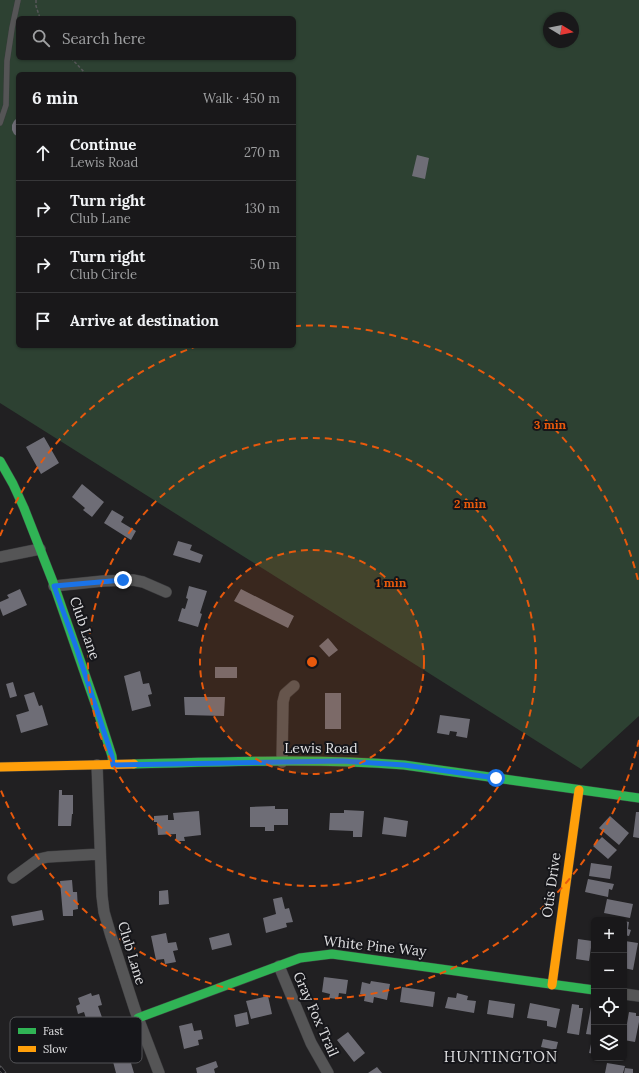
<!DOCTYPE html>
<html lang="en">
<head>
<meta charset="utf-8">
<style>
	body { margin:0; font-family:Lora,serif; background:#222123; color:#f1f3f6 }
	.controls { position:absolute; right:12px; bottom:12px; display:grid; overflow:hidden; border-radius:6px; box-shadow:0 1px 3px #0004 }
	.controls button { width:36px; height:36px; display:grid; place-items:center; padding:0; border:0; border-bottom:1px solid #373739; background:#19181a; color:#f1f3f6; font:20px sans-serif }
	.compass { position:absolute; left:543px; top:12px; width:36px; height:36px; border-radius:50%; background:#19181a; box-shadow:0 1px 3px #0004; rotate:100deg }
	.stop { position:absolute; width:12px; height:12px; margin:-9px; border:3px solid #1a73e8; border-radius:50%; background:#fff }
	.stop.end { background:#1a73e8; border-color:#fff; box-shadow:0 1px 4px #0008 }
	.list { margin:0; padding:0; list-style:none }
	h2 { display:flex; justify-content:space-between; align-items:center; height:52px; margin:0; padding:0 16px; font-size:17px }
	h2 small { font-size:13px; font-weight:400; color:#9fa0a2 }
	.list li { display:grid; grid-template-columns:26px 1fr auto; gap:12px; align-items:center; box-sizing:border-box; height:56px; padding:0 16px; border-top:1px solid #373739 }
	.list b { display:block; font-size:15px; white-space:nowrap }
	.list p { margin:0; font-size:13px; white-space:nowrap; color:#9fa0a2 }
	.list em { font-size:13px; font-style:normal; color:#9fa0a2 }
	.icon { flex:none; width:22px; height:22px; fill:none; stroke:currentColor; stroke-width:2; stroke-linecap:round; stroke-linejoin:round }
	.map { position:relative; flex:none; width:639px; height:1073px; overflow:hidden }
	.search { position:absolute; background:#19181a; box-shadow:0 1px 3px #0004; left:16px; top:16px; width:280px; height:44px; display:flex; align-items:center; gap:10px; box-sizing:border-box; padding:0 14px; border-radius:6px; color:#9fa0a2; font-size:15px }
	.panel { position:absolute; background:#19181a; box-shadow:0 1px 3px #0004; left:16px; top:72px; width:280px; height:276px; border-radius:6px }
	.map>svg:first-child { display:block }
	.green { fill:#2d4132; fill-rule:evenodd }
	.building { fill:#6e6d76 }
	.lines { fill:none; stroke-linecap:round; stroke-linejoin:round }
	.lane-casing { stroke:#3d3d3f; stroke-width:6 }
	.street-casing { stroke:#3d3d3f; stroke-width:12 }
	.fast-casing { stroke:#3d3d3f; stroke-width:10 }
	.slow-casing { stroke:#3d3d3f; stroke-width:10 }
	.path { stroke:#575759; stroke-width:1.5; stroke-dasharray:3 2; stroke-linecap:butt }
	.lane { stroke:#555556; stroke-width:5.5 }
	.street { stroke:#555556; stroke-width:11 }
	.fast { stroke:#30b455; stroke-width:9 }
	.slow { stroke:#ff9f0a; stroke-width:9 }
	.rail-casing { stroke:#585759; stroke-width:4.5 }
	.rail { stroke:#16161a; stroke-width:3; stroke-dasharray:9; stroke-linecap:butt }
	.route { stroke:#1a73e8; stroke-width:5 }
	.ring { fill:none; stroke:#e8590c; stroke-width:2; stroke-dasharray:7 5 }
	.labels { text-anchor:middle; stroke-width:4; stroke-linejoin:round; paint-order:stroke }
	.street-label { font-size:14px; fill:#e0e0e2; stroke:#16161a }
	.neighbourhood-label { font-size:15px; letter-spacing:1px; fill:#e0e0e2; stroke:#16161a }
	.key { fill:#16161a; stroke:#535356; stroke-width:1 }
	.key-label { font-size:11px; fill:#e0e0e2 }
	.centre { fill:#e8590c; stroke:#16161a; stroke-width:2 }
	.ring-label { font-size:12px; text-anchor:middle; font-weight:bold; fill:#e8590c; stroke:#16161a; stroke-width:4; stroke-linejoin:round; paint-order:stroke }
</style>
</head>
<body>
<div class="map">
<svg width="639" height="1073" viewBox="0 0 639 1073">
	<rect width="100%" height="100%" fill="#212022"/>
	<path class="green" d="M0,0H639V716L581,769L0,403ZM18,18H294V58H18ZM549,18H573V42H549ZM18,74H294V346H18Z"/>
	<path class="building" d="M18,117V137L14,134L12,130V125L14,121Z
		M417,155L429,158L425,179L412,176Z
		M44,437L59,463L41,474L26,447Z
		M82,484L104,502L92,517L83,510L85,508L72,497Z
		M112,510L124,517L121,522L136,531L131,540L104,523Z
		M178,541L192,545L190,550L203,555L200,563L173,555Z
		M189,586L207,591L200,613L202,614L198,627L178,621L182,608L185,609L188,599L186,598Z
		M20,589L27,605L3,616L0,608V602L9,598L7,595Z
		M241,589L294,616L288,628L234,601Z
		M328,638L338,650L329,657L319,646Z
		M215,667H237V678H215Z
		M140,671L143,684L149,683L152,694L148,695L151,706L132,711L124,676Z
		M13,682L17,696L10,698L6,684Z
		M34,692L39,706L42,705L48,725L21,733L16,715L29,711L24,695Z
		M325,693H341V729H325Z
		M184,697H225L224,716L185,715Z
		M440,715L470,719L467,738L456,736L457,732L450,731L449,735L437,733Z
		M59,790H62V795H73V814H72L71,826H58Z
		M275,806V809H288V825H274V831H265V827H250V807Z
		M344,810L364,811L362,837H353V831L329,830L330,813H344Z
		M199,811L201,835L184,837L185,841H176V834L158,835L157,822H154V816L168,815V820H174L173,813Z
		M636,812H639V838L633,837Z
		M610,816L629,833L619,845L599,828Z
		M384,817L408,821L406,837L382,834Z
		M602,837L617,850L608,859L593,846Z
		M591,863L612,866L610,879L589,876Z
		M588,879L614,884L612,890L609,889L608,897L585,892Z
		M72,880L73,892H77L78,909L73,910V916H63L60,881Z
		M168,890L169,904L159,905V891Z
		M282,897L285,909L289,908L293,922L286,923L287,927L266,933L263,918L276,914L273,899Z
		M607,899L633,904L630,918L604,913Z
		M42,910L44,920L13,926L11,916Z
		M624,921L629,922L628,929L631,930L629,936L624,935Z
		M166,933L168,943L176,942L178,950L173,951L176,962L165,964L164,959L156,960L151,936Z
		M229,933L232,945L212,950L209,938Z
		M578,939L592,941L589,961L576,959Z
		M625,941L638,943L633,970L624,968Z
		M324,977L348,980L346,994L339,993L338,999L329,998L330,994L322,992Z
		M371,981L390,984L387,1000L374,997L373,1003L364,1001L365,995L360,994L362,982L370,984Z
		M402,987L435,992L433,1007L400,1002Z
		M91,993L92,996L99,994L102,1005L98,1006L104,1023L89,1028L84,1012L78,1014L76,1006L80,1004L78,998Z
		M457,993L468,996L467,1000L476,1001L474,1013L445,1008L448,997L456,998Z
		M268,996L272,1014L251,1019L246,1001Z
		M489,1000L515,1004L513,1018L487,1014Z
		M530,1003L560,1009L556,1028L547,1026V1021L527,1018Z
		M572,1004L579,1005V1008H583L579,1035L567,1033Z
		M591,1007L594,1008V1035L586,1034Z
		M247,1012L249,1024L236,1027L234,1015Z
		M629,1012L636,1013V1016H639V1022L635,1042L624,1040Z
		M192,1023L194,1031L201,1030L203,1039L198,1040L199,1045L184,1049L179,1026Z
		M348,1032L365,1053L354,1062L337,1040Z
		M543,1039L558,1042L556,1050L541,1047Z
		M591,1044H594V1054L589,1053Z
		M128,1053L134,1073H116L112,1058Z
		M216,1061L218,1067L214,1069L215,1073H197L196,1068Z
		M607,1063L625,1066L623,1073H605Z
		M377,1067L382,1073H368Z
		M625,1068L633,1069V1073H624Z"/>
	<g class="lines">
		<g class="lane-casing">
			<path id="lane" d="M0,123L6,105L7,61L12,28L18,0"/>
		</g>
		<g class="street-casing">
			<path id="street" d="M0,557L40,549
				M54,586L103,581L133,580L143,582L166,592
				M282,762L283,702L285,694L294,686
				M97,765L102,896L104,912L111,936L135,1010L159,1073
				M13,878L39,859L48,857L100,854
				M279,966L311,1043L328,1073
				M624,994L639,996"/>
		</g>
		<g class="fast-casing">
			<path id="fast" d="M0,461L13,484L24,508L53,582L96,706L112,756L113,765
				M134,764C224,762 314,758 404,765L639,798
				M138,1018L300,958L332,954L594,990"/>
		</g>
		<g class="slow-casing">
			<path id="slow" d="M0,767L134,764
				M552,985L579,790"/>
		</g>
		<path class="path" d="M36,0V6L40,18
			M71,58L86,74"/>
		<use href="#lane" class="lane"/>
		<use href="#street" class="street"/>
		<use href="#fast" class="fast"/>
		<use href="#slow" class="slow"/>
		<g class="rail-casing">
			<path id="rail" d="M0,1068L4,1073"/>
		</g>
		<use href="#rail" class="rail"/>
	</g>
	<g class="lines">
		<path class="route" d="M123,580L54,586L75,644L112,756L113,765L342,761L404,765L496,778"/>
	</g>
	<circle cx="312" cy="662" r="112" fill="#e8590c" fill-opacity=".12"/>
	<g class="ring">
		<circle cx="312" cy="662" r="112"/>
		<circle cx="312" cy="662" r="224"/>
		<path d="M639 740A336 336 0 0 1 0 788M0 536A336 336 0 0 1 197 346M294 326A336 336 0 0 1 639 584"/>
	</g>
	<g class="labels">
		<g class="street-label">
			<text transform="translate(85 628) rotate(71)" y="5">Club Lane</text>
			<text x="321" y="753">Lewis Road</text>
			<text transform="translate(551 885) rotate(-82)" y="5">Otis Drive</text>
			<text transform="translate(375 946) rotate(6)" y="5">White Pine Way</text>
			<text transform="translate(132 953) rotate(73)" y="5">Club Lane</text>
			<text transform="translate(316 1014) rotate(66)" y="5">Gray Fox Trail</text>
		</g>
		<g class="neighbourhood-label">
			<text x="501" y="1062">HUNTINGTON</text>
		</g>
	</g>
	<rect x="10" y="1017" width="132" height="46" rx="6" class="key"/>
	<rect x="18" y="1028" width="18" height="6" fill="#30b455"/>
	<rect x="18" y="1046" width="18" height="6" fill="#ff9f0a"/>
	<g class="key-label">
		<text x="43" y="1035">Fast</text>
		<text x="43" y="1053">Slow</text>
	</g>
	<circle cx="312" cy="662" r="6" class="centre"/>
	<g class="ring-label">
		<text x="550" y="429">3 min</text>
		<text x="470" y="508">2 min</text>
		<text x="391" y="587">1 min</text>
	</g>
</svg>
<div class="controls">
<button>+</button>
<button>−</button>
<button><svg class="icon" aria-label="locate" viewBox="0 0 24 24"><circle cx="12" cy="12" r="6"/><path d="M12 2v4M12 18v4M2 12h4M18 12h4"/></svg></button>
<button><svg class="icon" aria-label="layers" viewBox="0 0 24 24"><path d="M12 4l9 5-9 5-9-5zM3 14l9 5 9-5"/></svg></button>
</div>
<svg class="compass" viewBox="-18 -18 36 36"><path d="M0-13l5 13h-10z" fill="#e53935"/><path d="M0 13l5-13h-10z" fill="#9fa0a2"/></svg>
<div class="stop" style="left:496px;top:778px"></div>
<div class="stop end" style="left:123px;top:580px"></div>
<div class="search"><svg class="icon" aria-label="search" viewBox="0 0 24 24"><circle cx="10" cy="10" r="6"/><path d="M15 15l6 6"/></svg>Search here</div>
<section class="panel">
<h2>6 min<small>Walk · 450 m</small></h2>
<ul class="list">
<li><svg class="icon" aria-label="ahead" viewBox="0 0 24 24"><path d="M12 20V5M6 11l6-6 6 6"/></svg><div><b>Continue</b><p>Lewis Road</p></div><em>270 m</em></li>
<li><svg class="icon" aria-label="right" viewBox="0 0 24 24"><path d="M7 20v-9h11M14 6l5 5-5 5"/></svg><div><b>Turn right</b><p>Club Lane</p></div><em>130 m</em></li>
<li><svg class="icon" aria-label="right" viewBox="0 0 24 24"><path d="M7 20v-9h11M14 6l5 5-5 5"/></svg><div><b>Turn right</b><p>Club Circle</p></div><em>50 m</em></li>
<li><svg class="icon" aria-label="arrive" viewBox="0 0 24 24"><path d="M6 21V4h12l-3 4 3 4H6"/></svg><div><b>Arrive at destination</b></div></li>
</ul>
</section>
</div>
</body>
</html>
